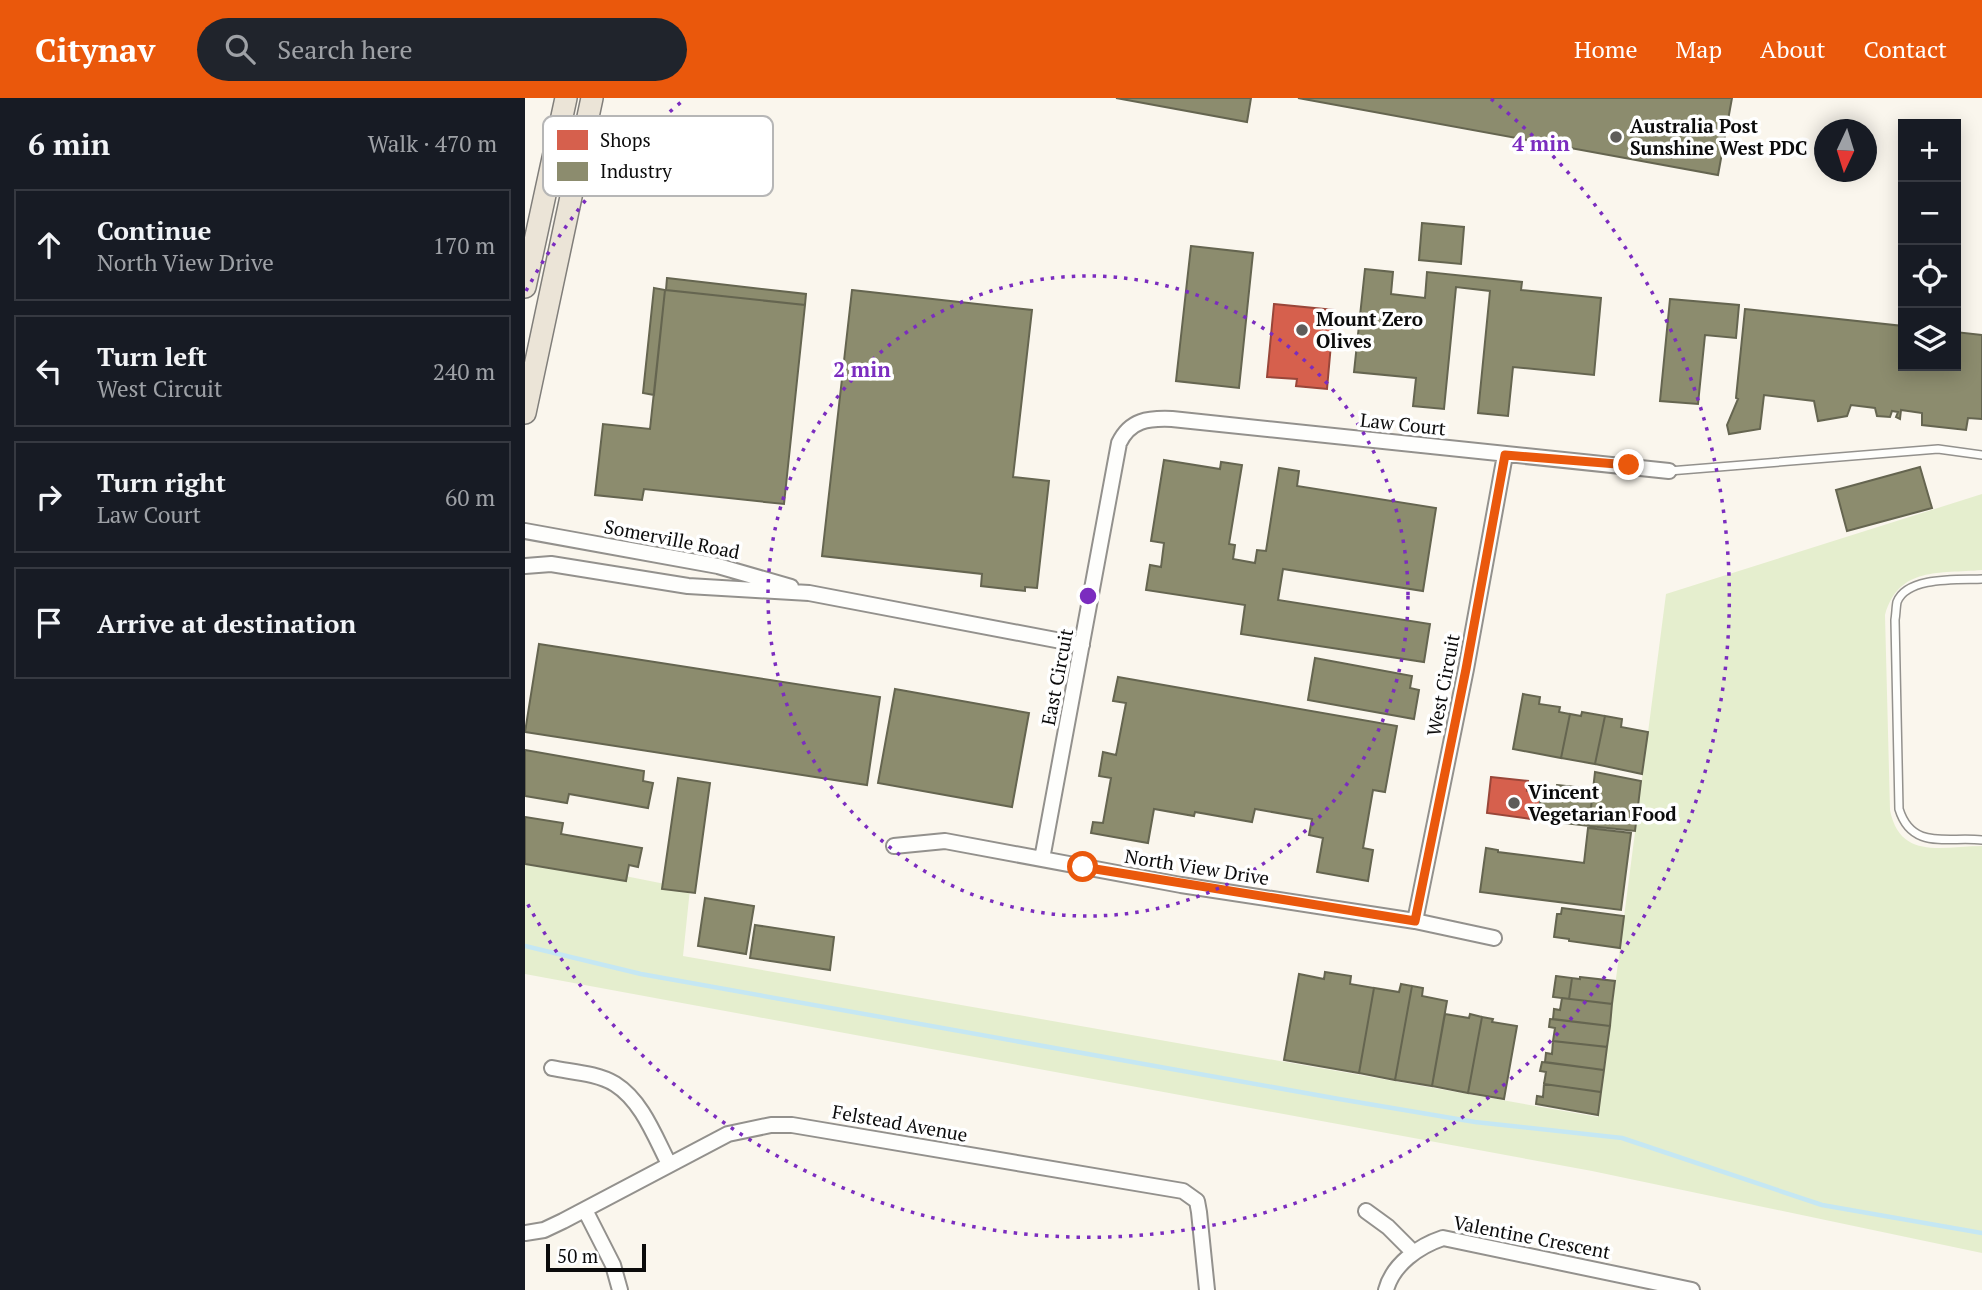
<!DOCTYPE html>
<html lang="en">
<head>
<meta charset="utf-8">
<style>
	body { margin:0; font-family:"PT Serif",serif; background:#20242c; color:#f1f3f6 }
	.controls { position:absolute; right:21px; top:21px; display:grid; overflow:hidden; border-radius:0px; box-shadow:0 4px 18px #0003 }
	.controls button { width:63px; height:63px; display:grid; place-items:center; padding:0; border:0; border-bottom:2px solid #363941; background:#171b24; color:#f1f3f6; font:35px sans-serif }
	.compass { position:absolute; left:1289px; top:21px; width:63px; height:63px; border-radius:50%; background:#171b24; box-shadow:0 4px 18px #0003; rotate:184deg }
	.scale { position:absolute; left:21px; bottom:18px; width:100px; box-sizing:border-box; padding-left:7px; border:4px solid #0b0b0b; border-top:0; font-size:19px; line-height:24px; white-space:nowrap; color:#0b0b0b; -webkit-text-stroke:5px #fff; paint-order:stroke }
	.stop { position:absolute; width:21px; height:21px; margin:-16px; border:5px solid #ea580c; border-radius:50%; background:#fff }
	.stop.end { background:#ea580c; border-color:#fff; box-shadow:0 2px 7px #0008 }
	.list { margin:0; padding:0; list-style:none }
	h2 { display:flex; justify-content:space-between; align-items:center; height:91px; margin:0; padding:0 28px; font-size:30px }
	h2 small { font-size:23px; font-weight:400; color:#9ea1a6 }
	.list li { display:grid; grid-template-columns:46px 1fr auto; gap:21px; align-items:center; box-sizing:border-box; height:112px; margin:0 14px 14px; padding:0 14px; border:2px solid #363941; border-radius:0px }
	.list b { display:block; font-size:26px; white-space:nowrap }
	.list p { margin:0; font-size:23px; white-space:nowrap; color:#9ea1a6 }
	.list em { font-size:23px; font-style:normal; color:#9ea1a6 }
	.icon { flex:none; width:38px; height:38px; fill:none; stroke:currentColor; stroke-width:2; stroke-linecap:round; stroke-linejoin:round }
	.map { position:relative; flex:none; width:1457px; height:1192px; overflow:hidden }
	header { display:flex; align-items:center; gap:42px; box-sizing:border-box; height:98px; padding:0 35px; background:#ea580c; color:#fff }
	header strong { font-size:33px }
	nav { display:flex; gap:38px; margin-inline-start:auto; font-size:24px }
	.search { width:490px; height:63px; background:#20242c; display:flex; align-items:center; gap:18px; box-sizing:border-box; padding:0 24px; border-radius:38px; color:#9ea1a6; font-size:26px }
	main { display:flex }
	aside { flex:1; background:#171b24 }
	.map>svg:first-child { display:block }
	.green { fill:#e5eece }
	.shops { fill:#d6604d; stroke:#994639; stroke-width:2 }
	.industry { fill:#8c8c6e; stroke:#656550; stroke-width:2 }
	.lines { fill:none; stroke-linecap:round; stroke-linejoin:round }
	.stream { stroke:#c5e7f3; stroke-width:4.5 }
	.service-casing { stroke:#93918d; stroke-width:10 }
	.minor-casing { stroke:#93918d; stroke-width:18 }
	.primary-casing { stroke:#807e7a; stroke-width:24 }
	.service { stroke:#fefefc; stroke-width:7 }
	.minor { stroke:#fefefc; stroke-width:14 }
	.primary { stroke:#ebe4d7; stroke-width:21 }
	.route { stroke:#ea580c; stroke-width:9 }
	.ring { fill:none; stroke:#7b2cbf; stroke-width:3.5; stroke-dasharray:3.5 7 }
	.poi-dot { fill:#5f5d5a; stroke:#fff; stroke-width:2.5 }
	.labels { text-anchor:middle; stroke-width:7; stroke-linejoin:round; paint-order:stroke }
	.poi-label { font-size:19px; font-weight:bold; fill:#0b0b0b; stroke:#fff; text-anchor:start }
	.street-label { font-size:19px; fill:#0b0b0b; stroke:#fff }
	.key { fill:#fff; stroke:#b6b6b6; stroke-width:2 }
	.key-label { font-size:19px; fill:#0b0b0b }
	.centre { fill:#7b2cbf; stroke:#fff; stroke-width:3.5 }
	.ring-label { font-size:21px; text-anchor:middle; font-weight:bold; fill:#7b2cbf; stroke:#fff; stroke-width:7; stroke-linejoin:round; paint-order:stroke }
</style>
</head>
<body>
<header>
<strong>Citynav</strong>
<div class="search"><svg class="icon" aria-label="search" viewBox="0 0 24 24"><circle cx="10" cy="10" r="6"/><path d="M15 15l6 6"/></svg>Search here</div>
<nav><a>Home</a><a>Map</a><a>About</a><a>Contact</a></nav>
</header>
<main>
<aside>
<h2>6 min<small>Walk · 470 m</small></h2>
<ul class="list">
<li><svg class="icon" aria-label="ahead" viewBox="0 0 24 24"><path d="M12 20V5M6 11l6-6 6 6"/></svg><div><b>Continue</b><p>North View Drive</p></div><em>170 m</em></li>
<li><svg class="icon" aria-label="left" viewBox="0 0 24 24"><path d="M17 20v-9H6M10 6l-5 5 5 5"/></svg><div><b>Turn left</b><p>West Circuit</p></div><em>240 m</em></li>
<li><svg class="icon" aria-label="right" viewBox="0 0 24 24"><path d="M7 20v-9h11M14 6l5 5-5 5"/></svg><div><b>Turn right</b><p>Law Court</p></div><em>60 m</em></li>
<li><svg class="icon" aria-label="arrive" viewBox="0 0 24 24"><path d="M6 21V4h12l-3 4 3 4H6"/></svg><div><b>Arrive at destination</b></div></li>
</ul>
</aside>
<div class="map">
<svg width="1457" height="1192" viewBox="0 0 1457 1192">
	<rect width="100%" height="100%" fill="#faf6ed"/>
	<path class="green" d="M1457,396V472C1414,476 1374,468 1360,517L1365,712C1375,763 1419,748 1457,748V1155L1067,1073L0,876V758L165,791L158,858L1073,1019L1141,496Z"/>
	<path class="shops" d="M749,206L809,212L802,291L771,288L772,281L742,279Z
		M966,679L1003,683L1002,693L1016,695L1013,722L962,715Z"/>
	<path class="industry" d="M591,0H726L722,24Z
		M773,0H1207L1193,77Z
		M897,125L939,129L936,166L894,162Z
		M666,148L728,155L714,290L651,283Z
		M840,171L868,174L866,196L900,200L902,174L997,184L996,192L1076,200L1069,277L988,269L983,318L953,315L965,193L931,189L919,311L888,308L891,280L829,274Z
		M142,180L281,196L280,207L141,192Z
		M129,190L140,192L129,297L118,295Z
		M140,192L280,207L259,406L119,391L117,402L70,397L78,326L125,331Z
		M327,192L507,212L488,379L524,383L512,490L500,489V493L456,488L457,476L297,458Z
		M1145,201L1214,207L1211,240L1180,237L1173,306L1135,303Z
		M1220,211L1378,228V268H1431V234L1457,237V321L1443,320L1441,332L1397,327V315L1376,312L1375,321L1371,319L1373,314L1367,313L1365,319L1352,318L1350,310L1326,307L1322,318L1293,323L1289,303L1239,297L1235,331L1204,336L1202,327L1213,301L1211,300Z
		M639,362L695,371L696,364L717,367L704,446L710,447L708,461L730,465L732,452L741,453L754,370L774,373L772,388L911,410L898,493L758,471L753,502L905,526L899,564L716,536L720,507L621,492L625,467L636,469L639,445L626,443Z
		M1395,369L1407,410L1322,433L1311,392Z
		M14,546L355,599L342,687L0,634Z
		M790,560L887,578L885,590L894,592L889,621L783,602Z
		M593,579L872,628L860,694L848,692L838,750L848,752L843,783L792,774L798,740L784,737L787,721L730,711L727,724L670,714L669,718L629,711L623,745L566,735L568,724L578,725L586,680L574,678L578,654L591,657L601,605L588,603Z
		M370,591L504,615L487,709L353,685Z
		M998,596L1015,599L1014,606L1035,609L1034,614L1045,616L1036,660L988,651Z
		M1057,614L1080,618L1070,666L1036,660L1045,616L1056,618Z
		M1080,618L1097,621L1096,629L1123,634L1117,676L1070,666Z
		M0,652L119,673L118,683L128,685L123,710L44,696L42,705L0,698Z
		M1070,674L1116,683L1110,733L1064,728Z
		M153,680L185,685L170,795L137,791Z
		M1032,687L1068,691L1064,728L1013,722L1016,695L1031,697Z
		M0,719L38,725L36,736L117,750L113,769L104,767L101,783L0,766Z
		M1063,730L1106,735L1096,812L955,794L961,750L973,752V754L1059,765Z
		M180,800L229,808L221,856L173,848Z
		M1037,810L1099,818L1095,850L1044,843V841L1029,839L1032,816H1036Z
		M230,827L309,839L305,872L225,860Z
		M800,874L826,878L825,886L849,890L834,975L759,962L774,876L799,881Z
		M1031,878L1047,880L1044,901L1028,899Z
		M1055,879L1090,883L1087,906L1044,901L1047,880L1055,881Z
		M876,886L887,888L870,982L834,975L849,890L874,894Z
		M887,888L898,890L897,898L922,903L907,988L870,982Z
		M1037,900L1087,906L1085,928L1028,921L1029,911L1035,912Z
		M920,916L944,920L945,916L957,919L943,995L907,988Z
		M957,919L968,921L967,924L992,928L979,1001L943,995Z
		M1025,921L1085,928L1082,949L1028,943L1030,930L1024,929Z
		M1028,943L1082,949L1079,972L1020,964L1021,955L1027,956Z
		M1017,964L1079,972L1076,994L1019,986L1021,974L1015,973Z
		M1019,986L1076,994L1073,1017L1011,1006L1012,998L1018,999Z"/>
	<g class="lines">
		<path class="stream" d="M0,848L116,876L814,1001L950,1024L1097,1040L1297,1107L1457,1135"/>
		<g class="service-casing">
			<path id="service" d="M1144,373L1413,351L1457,357
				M1457,481C1434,482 1382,478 1372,504C1371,509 1371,516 1370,522L1374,711C1387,753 1423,738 1457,742"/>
		</g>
		<g class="minor-casing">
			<path id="minor" d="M0,433L193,468L266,489
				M0,468L26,466L163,488L284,495L557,547
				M369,748L420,743L656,787L890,823L969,840
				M517,761L594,345C605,322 623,320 647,321L1144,373
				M890,823L941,571L980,357
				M27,970C46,974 72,975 90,986C117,1003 130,1039 144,1066
				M60,1112L88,1167L95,1192
				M841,1113L863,1129L888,1154
				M0,1135L19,1132L38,1123L203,1036L246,1027H267L658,1093L672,1103L674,1114L682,1192
				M861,1192C868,1166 894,1148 918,1140L1167,1192"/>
		</g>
		<g class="primary-casing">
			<path id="primary" d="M0,189L41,0
				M0,315L67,0"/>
		</g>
		<use href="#service" class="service"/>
		<use href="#minor" class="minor"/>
		<use href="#primary" class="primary"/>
	</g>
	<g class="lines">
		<path class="route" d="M558,769L890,823L941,571L980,357L1104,367"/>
	</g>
	<g class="ring">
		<circle cx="563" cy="498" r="320"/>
		<path d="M1 193A640 640 0 0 1 160 1M966 1A640 640 0 1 1 1 803"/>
	</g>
	<g class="poi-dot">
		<circle cx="1091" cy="39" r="7"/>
		<circle cx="777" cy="232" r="7"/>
		<circle cx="989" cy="705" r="7"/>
	</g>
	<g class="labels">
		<g class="poi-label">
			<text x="1105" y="35">Australia Post<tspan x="1105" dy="22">Sunshine West PDC</tspan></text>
			<text x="791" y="228">Mount Zero<tspan x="791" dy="22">Olives</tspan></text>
			<text x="1003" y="701">Vincent<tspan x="1003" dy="22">Vegetarian Food</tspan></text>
		</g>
		<g class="street-label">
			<text transform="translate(878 326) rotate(6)" y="7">Law Court</text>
			<text transform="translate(147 441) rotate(11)" y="7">Somerville Road</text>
			<text transform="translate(532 579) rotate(-79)" y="7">East Circuit</text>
			<text transform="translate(918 587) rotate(-79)" y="7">West Circuit</text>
			<text transform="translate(672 769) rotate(9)" y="7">North View Drive</text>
			<text transform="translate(375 1025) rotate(10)" y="7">Felstead Avenue</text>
			<text transform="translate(1007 1139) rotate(11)" y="7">Valentine Crescent</text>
		</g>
	</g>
	<rect x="18" y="18" width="230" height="80" rx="10" class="key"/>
	<rect x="32" y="32" width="31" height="20" fill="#d6604d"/>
	<rect x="32" y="64" width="31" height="19" fill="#8c8c6e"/>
	<g class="key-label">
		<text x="75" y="49">Shops</text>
		<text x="75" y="80">Industry</text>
	</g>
	<circle cx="563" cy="498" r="10" class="centre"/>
	<g class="ring-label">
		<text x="1016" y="53">4 min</text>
		<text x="337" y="279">2 min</text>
	</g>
</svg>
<div class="controls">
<button>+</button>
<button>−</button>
<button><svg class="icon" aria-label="locate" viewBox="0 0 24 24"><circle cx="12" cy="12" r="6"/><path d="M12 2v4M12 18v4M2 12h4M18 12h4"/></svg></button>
<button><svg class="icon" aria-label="layers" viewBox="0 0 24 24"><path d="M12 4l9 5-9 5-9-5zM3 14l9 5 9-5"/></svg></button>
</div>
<svg class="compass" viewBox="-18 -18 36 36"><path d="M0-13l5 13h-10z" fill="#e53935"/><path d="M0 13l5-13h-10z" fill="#9ea1a6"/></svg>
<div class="scale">50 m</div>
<div class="stop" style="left:558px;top:769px"></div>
<div class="stop end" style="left:1104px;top:367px"></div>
</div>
</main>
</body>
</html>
